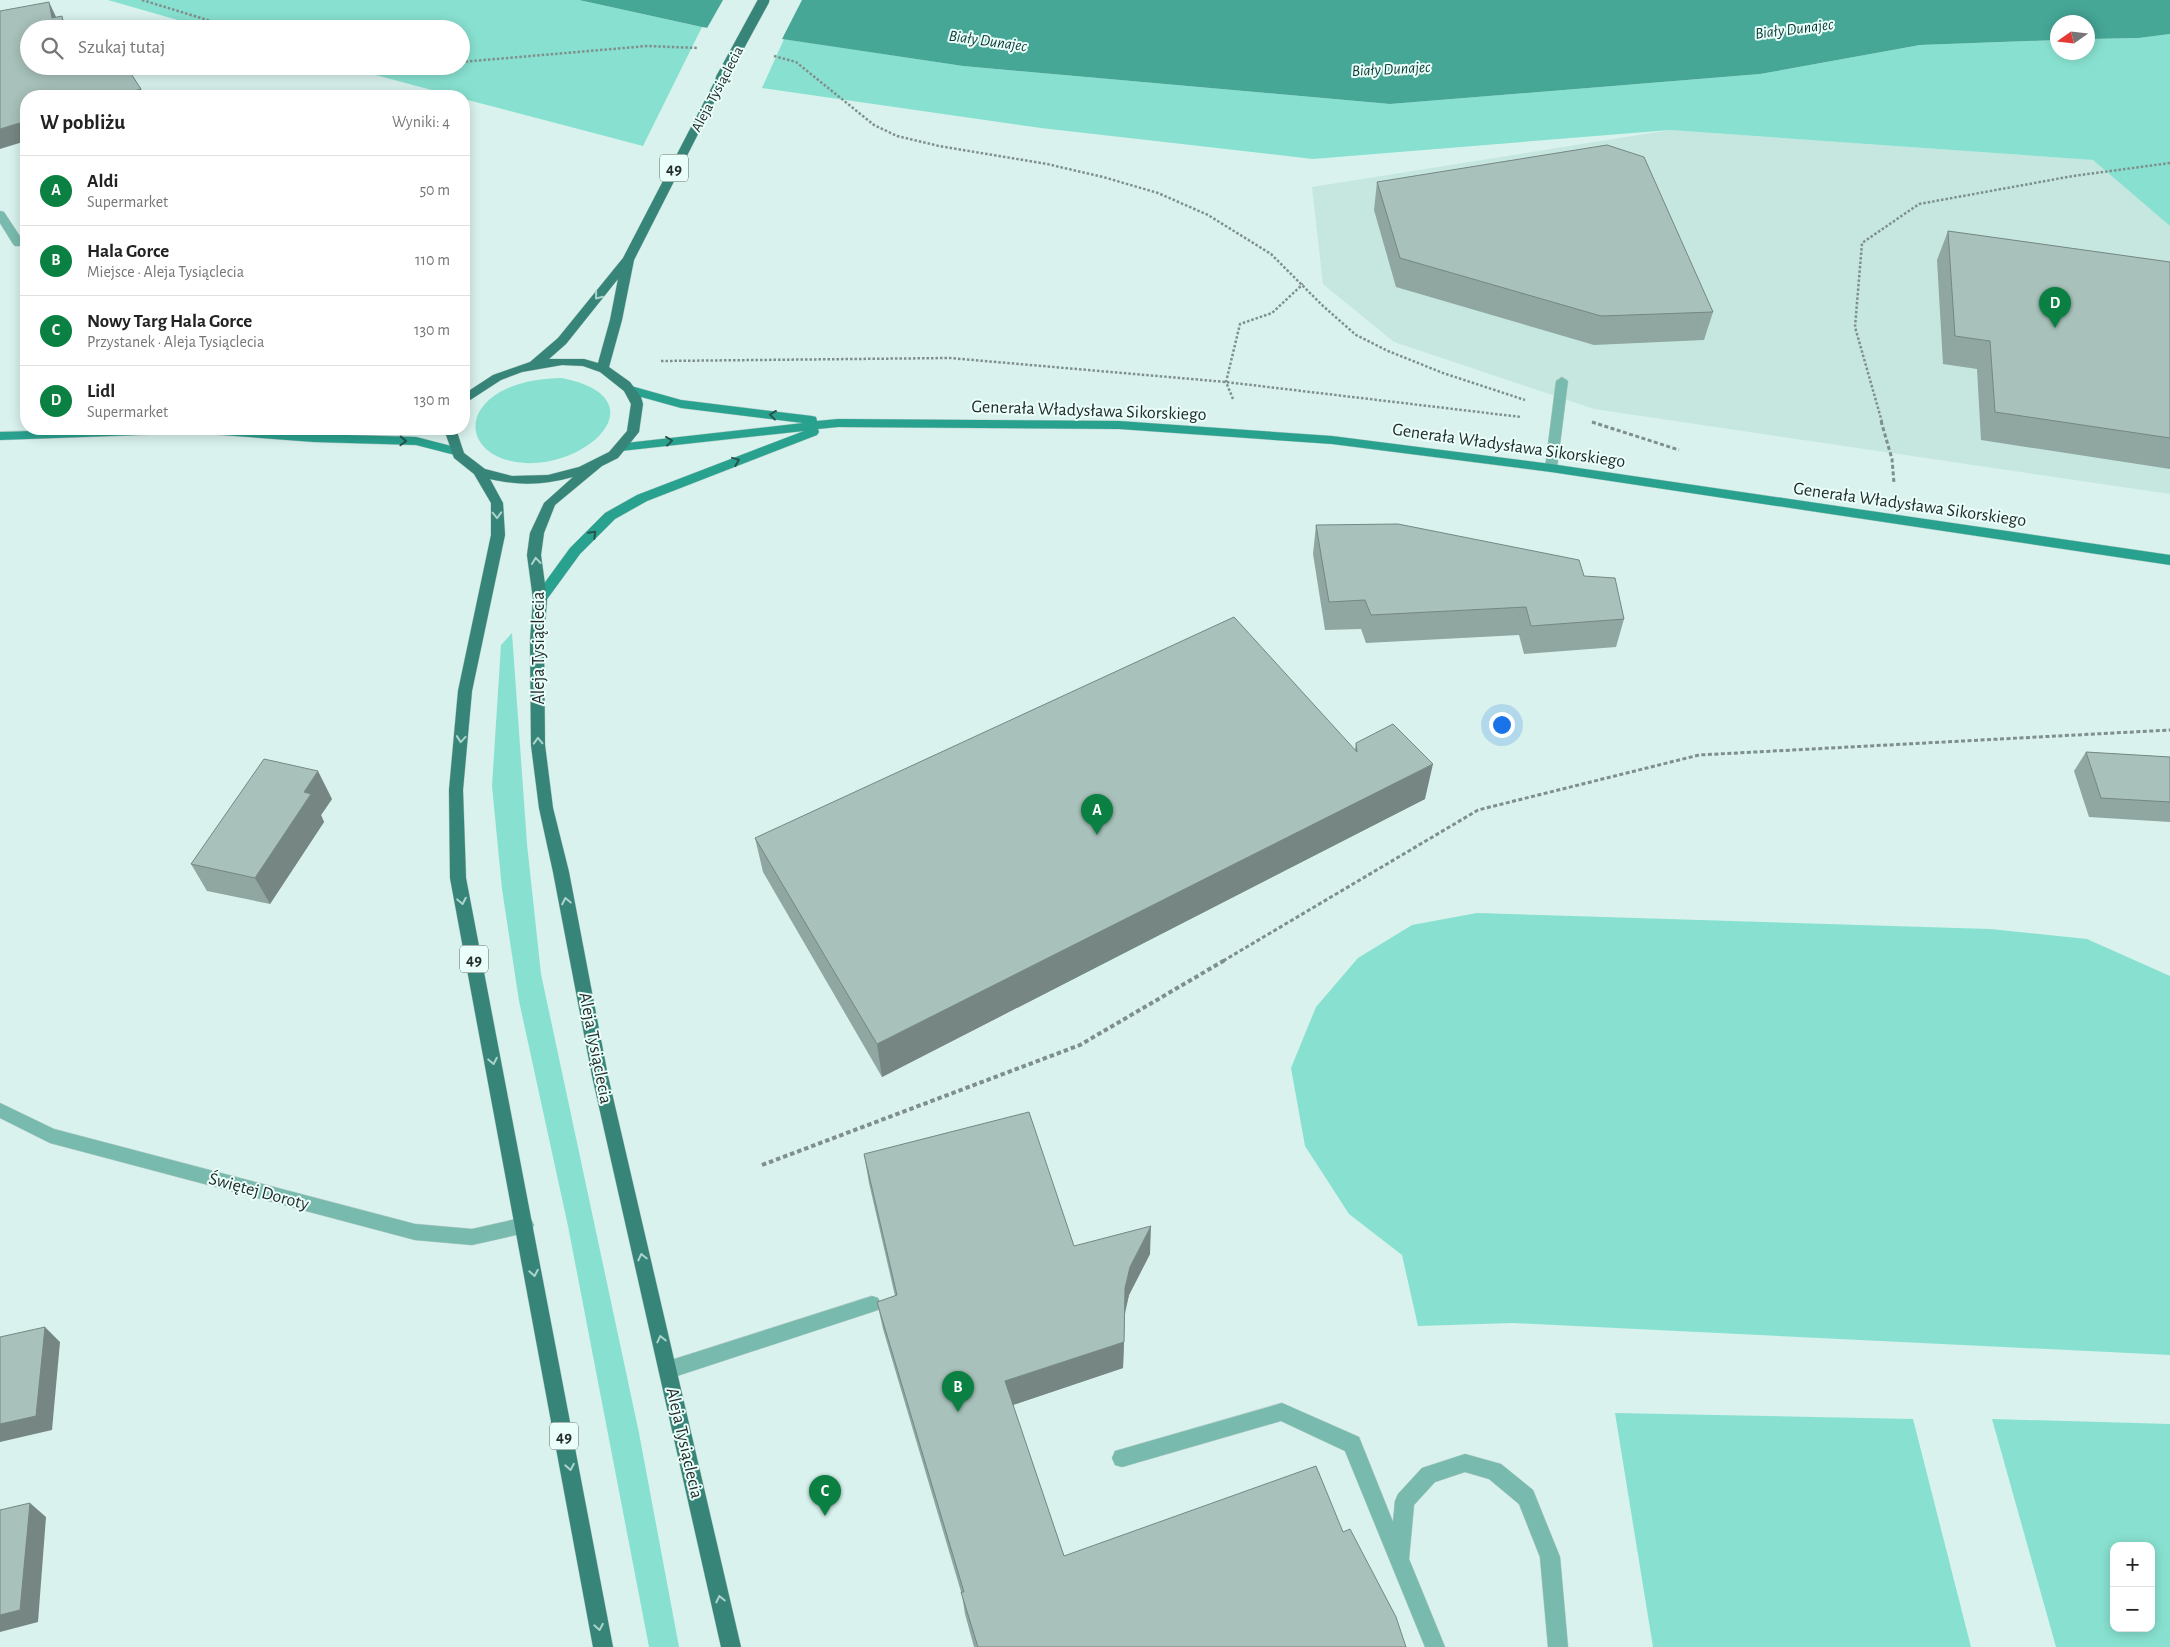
<!DOCTYPE html>
<html lang="pl">
<head>
<meta charset="utf-8">
<style>
	body { margin:0; font-family:"Alegreya Sans",sans-serif; background:#f2f2f2; color:#222 }
	.controls { position:absolute; right:15px; bottom:15px; display:grid; overflow:hidden; border-radius:10px; box-shadow:0 2px 12px #0003 }
	.controls button { width:45px; height:45px; display:grid; place-items:center; padding:0; border:0; border-bottom:1px solid #e0e0e0; background:#fff; color:#222; font:25px sans-serif }
	.compass { position:absolute; left:2050px; top:15px; width:45px; height:45px; border-radius:50%; background:#fff; box-shadow:0 2px 12px #0003; rotate:256deg }
	.you { position:absolute; left:1501px; top:724px; width:18px; height:18px; margin:-12px; border:4px solid #fff; border-radius:50%; background:#1a73e8; box-shadow:0 0 0 8px #1a73e833 }
	.badge { display:grid; place-items:center; width:32px; height:32px; border-radius:50%; background:#0b8043; color:#fff; font-size:16px; font-weight:700 }
	.pin { position:absolute; translate:-50% -41px; filter:drop-shadow(0 1px 2px #0008) }
	.pin::after { content:''; position:absolute; top:26px; width:18px; height:15px; background:inherit; clip-path:polygon(0 0,100% 0,50% 100%) }
	.list { margin:0; padding:0; list-style:none }
	h2 { display:flex; justify-content:space-between; align-items:center; height:65px; margin:0; padding:0 20px; font-size:21px }
	h2 small { font-size:16px; font-weight:400; color:#767676 }
	.list li { display:grid; grid-template-columns:32px 1fr auto; gap:15px; align-items:center; box-sizing:border-box; height:70px; padding:0 20px; border-top:1px solid #e0e0e0 }
	.list b { display:block; font-size:19px; white-space:nowrap }
	.list p { margin:0; font-size:16px; white-space:nowrap; color:#767676 }
	.list em { font-size:16px; font-style:normal; color:#767676 }
	.icon { flex:none; width:28px; height:28px; fill:none; stroke:currentColor; stroke-width:2; stroke-linecap:round; stroke-linejoin:round }
	.map { position:relative; flex:none; width:2170px; height:1647px; overflow:hidden }
	.search { position:absolute; background:#fff; box-shadow:0 2px 12px #0003; left:20px; top:20px; width:450px; height:55px; display:flex; align-items:center; gap:12px; box-sizing:border-box; padding:0 18px; border-radius:28px; color:#767676; font-size:19px }
	.panel { position:absolute; background:#fff; box-shadow:0 2px 12px #0003; left:20px; top:90px; width:450px; height:345px; border-radius:20px }
	.map>svg:first-child { display:block }
	.built { fill:#c5e7df }
	.green { fill:#88e1d0; fill-rule:evenodd }
	.water { fill:#46a797 }
	.pier { fill:#d9f2ed }
	.lines { fill:none; stroke-linecap:round; stroke-linejoin:round }
	.lane-casing { stroke:#b8ceca; stroke-width:1 }
	.street-casing { stroke:#b8ceca; stroke-width:1 }
	.secondary-casing { stroke:#b8ceca; stroke-width:1 }
	.primary-casing { stroke:#b8ceca; stroke-width:1 }
	.path-far2 { stroke:#7f908c; stroke-width:2.5; stroke-dasharray:2.5 2; stroke-linecap:butt }
	.path-far1 { stroke:#7f908c; stroke-width:3; stroke-dasharray:4 2.5; stroke-linecap:butt }
	.path { stroke:#7f908c; stroke-width:4; stroke-dasharray:4.5 3; stroke-linecap:butt }
	.lane { fill:#79baae; fill-rule:evenodd }
	.street { fill:#79baae; fill-rule:evenodd }
	.secondary { fill:#29a18f; fill-rule:evenodd }
	.primary { fill:#378578; fill-rule:evenodd }
	.primary-bridge-casing { stroke:#b8ceca; stroke-width:12; stroke-linecap:butt }
	.primary-bridge { stroke:#378578; stroke-width:11 }
	.wall { fill:#90a6a1 }
	.shaded-wall { fill:#768783 }
	.building { fill:#a8c1bb; stroke:#768783 }
	.oneway { stroke:#abd4cc }
	.oneway2 { stroke:#25554d }
	.labels { text-anchor:middle; stroke-width:4; stroke-linejoin:round; paint-order:stroke }
	.far-street-label { font-size:15px; fill:#232c2a; stroke:#eafefa }
	.far-water-label { font-size:16px; font-style:italic; fill:#0d3a33; stroke:#eafefa }
	.shield { fill:#eafefa; stroke:#5f6b68; stroke-width:1 }
	.shield-label { font-size:16px; font-weight:bold; fill:#232c2a }
	.street-label { font-size:18px; fill:#232c2a; stroke:#eafefa }
</style>
</head>
<body>
<div class="map">
<svg width="2170" height="1647" viewBox="0 0 2170 1647">
	<rect width="100%" height="100%" fill="#d9f2ed"/>
	<path class="built" d="M1670,130L2093,160L2170,226V494L1594,409L1394,342L1323,284L1312,187Z"/>
	<path class="green" d="M108,0H579L702,27L643,146L464,99V96H454L342,66H461V29H209Z
		M2170,34V226L2093,160L1670,130L1313,159L1041,128L762,88L784,39L963,66L1390,104L1760,74L1920,45L2057,40L2058,52H2088V39L2139,38Z
		M562,378C666,399 580,477 511,461C470,452 462,414 500,392C520,381 540,379 562,378Z
		M512,633L527,844L541,974L639,1433L679,1647H649L568,1226L519,1001L502,889L492,786L501,645Z
		M1477,913L1990,929L2087,939L2170,976V1355L1513,1323L1418,1326L1402,1255L1349,1214L1305,1146L1291,1068L1316,1007L1358,958L1412,925Z
		M1615,1413L1913,1419L1971,1647H1653Z
		M1992,1419L2170,1424V1647H2056ZM2114,1546H2151V1628H2114Z"/>
	<path class="water" d="M579,0H2170V34L2139,38L2088,39V22H2058L2057,40L1920,45L1760,74L1390,104L963,66L702,27Z"/>
	<path class="pier" d="M723,0H802L781,41L706,30Z"/>
	<g class="lines">
		<g class="lane-casing">
			<path id="lane" d="M1562,377L1568,381L1557,468L1551,472L1545,468L1556,381Z
				M872,1296L878,1298L881,1304L878,1310L872,1312L668,1379L661,1376L659,1370L661,1364L668,1361Z
				M1282,1403L1359,1437L1393,1522L1395,1501L1398,1494L1422,1468L1465,1454L1501,1464L1533,1490L1560,1557L1568,1647H1548L1540,1557L1519,1504L1489,1479L1465,1472L1435,1482L1414,1505L1409,1559L1445,1647H1425L1345,1451L1281,1421L1122,1467L1115,1465L1112,1458L1115,1451L1122,1449Z"/>
		</g>
		<g class="street-casing">
			<path id="street" d="M0,211L4,212L25,244L23,246H15L13,244L0,223Z
				M0,1103L54,1129L415,1224L472,1229L525,1217L531,1219L534,1225L531,1231L525,1233L472,1245L415,1240L50,1143L0,1118Z"/>
		</g>
		<g class="secondary-casing">
			<path id="secondary" d="M631,386L681,400L812,416L816,417L817,421L838,419L1119,421L1332,436L1551,464L2170,555V565L1551,472L1332,444L1119,429L838,427L818,429L819,432L817,435L647,501L615,519L580,554L545,602H535L533,599L535,596L570,548L605,513L637,495L804,431L621,451L615,447L617,444L803,423L681,408L627,393L625,390Z
				M94,429H238L314,434L416,437L459,448L461,451L455,455L416,445L314,442L195,433L0,440V432Z"/>
		</g>
		<g class="primary-casing">
			<path id="primary" d="M721,76L726,79L634,260L622,320L609,367L630,382L641,397L643,404L639,432L618,458L602,466L555,505L544,533L541,555L547,599L544,641L545,745L553,808L569,872L608,1076L741,1647H721L592,1076L553,872L539,808L531,745L530,641L533,599L527,555L530,533L544,503L573,477C543,485 520,486 490,479L503,503L505,535L472,691L463,790L466,878L613,1647H593L450,878L449,790L458,691L491,535V503L474,474L454,458L444,429H456L464,453L485,469L512,476L548,475L579,467L609,452L627,431L631,404L624,391L600,372L583,366L562,365L522,372L501,380L464,404V394L493,375L530,362L558,338L623,258L716,79ZM618,279L610,320L598,363L584,359H549L566,344Z"/>
		</g>
		<path class="path-far2" d="M142,0L237,29
			M774,56L796,62L874,125L897,136L939,146L1047,164L1103,177L1158,193L1208,215L1271,254L1323,306L1356,335L1388,351L1443,373L1525,400
			M461,62L647,46L698,48
			M390,66H406
			M661,361L950,358L1226,382L1521,417
			M1233,399L1226,382L1240,324L1272,313L1303,284
			M1882,422L1855,327L1862,243L1919,204L2073,176L2170,163"/>
		<path class="path-far1" d="M1881,421L1892,459L1894,483
			M1592,422L1679,450
			M1223,961L1478,810L1699,755L2170,730"/>
		<path class="path" d="M762,1165L1080,1045L1225,960"/>
		<use href="#lane" class="lane"/>
		<use href="#street" class="street"/>
		<use href="#secondary" class="secondary"/>
		<use href="#primary" class="primary"/>
		<g class="primary-bridge-casing">
			<path id="primary-bridge" d="M721,79L764,0"/>
		</g>
		<use href="#primary-bridge" class="primary-bridge"/>
	</g>
	<path class="wall" d="M1377,182L1713,312L1704,340L1594,345L1396,287L1374,210Z
		M1948,231L2170,262V469L1981,440L1977,369L1943,364L1937,260Z
		M1316,525L1584,576L1624,619L1616,647L1524,654L1519,635L1366,643L1361,629L1325,630L1313,554Z
		M1356,743L1425,799L882,1077L763,872L755,838L1355,749Z
		M2086,752L2170,757V822L2089,817L2074,771Z
		M332,799L321,815L324,822L270,904L207,891L191,864Z
		M864,1154L1074,1246L1150,1254L1129,1295L1125,1314L1123,1368L1013,1405L1064,1556L1343,1532L1406,1647H974L965,1614L962,1595L883,1329L877,1302L895,1296L869,1183Z"/>
	<path class="shaded-wall" d="M49,2L57,19L52,18Z
		M62,16L67,29H64Z
		M141,89L144,96H116Z
		M26,121V141L0,149V129Z
		M1433,764L1425,799L882,1077L877,1044Z
		M318,771L332,799L321,815L324,822L270,904L255,878L304,792Z
		M1151,1226L1150,1254L1129,1295L1124,1315L1125,1288L1130,1267Z
		M45,1327L60,1342L52,1430L0,1442V1424Z
		M1124,1342L1123,1368L1007,1407L1005,1381Z
		M30,1503L46,1517L38,1622L0,1632V1615Z"/>
	<path class="building" d="M49,2L52,18L62,16L64,29H29V66H126L141,89L116,96H26V121L0,129V11Z
		M1607,145L1644,157L1713,312L1601,316L1400,258L1377,182Z
		M1948,231L2170,262V438L1995,412L1990,341L1955,336Z
		M1398,524L1579,560L1584,576L1615,578L1624,619L1531,626L1526,607L1371,615L1365,600L1329,602L1316,525Z
		M1234,617L1357,752L1356,743L1393,724L1433,764L877,1044L755,838Z
		M2086,752L2170,757V802L2101,798Z
		M264,759L318,771L304,792L311,794L255,878L191,864Z
		M1029,1112L1074,1246L1151,1226L1130,1267L1125,1288L1124,1342L1005,1381L1064,1556L1316,1466L1343,1532L1350,1529L1396,1617L1406,1647H978L961,1592H964L877,1302L897,1295L864,1154Z
		M45,1327L36,1416L0,1424V1337Z
		M30,1503L20,1610L0,1615V1510Z"/>
	<defs><path id="oneway-chevron" d="M-2-3.5L2.5 0L-2 3.5" fill="none" stroke-width="1.6" stroke-linecap="round" stroke-linejoin="round" transform="scale(1.25)"/></defs>
	<g class="oneway">
		<use href="#oneway-chevron" transform="translate(598 296) rotate(129)"/>
		<use href="#oneway-chevron" transform="translate(497 515) rotate(88)"/>
		<use href="#oneway-chevron" transform="translate(536 561) rotate(-96)"/>
		<use href="#oneway-chevron" transform="translate(461 739) rotate(95)"/>
		<use href="#oneway-chevron" transform="translate(538 741) rotate(-92)"/>
		<use href="#oneway-chevron" transform="translate(462 901) rotate(79)"/>
		<use href="#oneway-chevron" transform="translate(566 901) rotate(-101)"/>
		<use href="#oneway-chevron" transform="translate(493 1061) rotate(79)"/>
		<use href="#oneway-chevron" transform="translate(642 1257) rotate(-103)"/>
		<use href="#oneway-chevron" transform="translate(534 1273) rotate(80)"/>
		<use href="#oneway-chevron" transform="translate(661 1339) rotate(-103)"/>
		<use href="#oneway-chevron" transform="translate(570 1467) rotate(80)"/>
		<use href="#oneway-chevron" transform="translate(720 1599) rotate(-103)"/>
		<use href="#oneway-chevron" transform="translate(599 1627) rotate(80)"/>
	</g>
	<g class="oneway2">
		<use href="#oneway-chevron" transform="translate(773 415) rotate(-173)"/>
		<use href="#oneway-chevron" transform="translate(403 441) rotate(2)"/>
		<use href="#oneway-chevron" transform="translate(669 441) rotate(-7)"/>
		<use href="#oneway-chevron" transform="translate(736 461) rotate(-22)"/>
		<use href="#oneway-chevron" transform="translate(593 534) rotate(-45)"/>
	</g>
	<g class="labels">
		<g class="far-street-label">
			<text transform="translate(717 89) rotate(-62)" y="5">Aleja Tysiąclecia</text>
		</g>
		<g class="far-water-label">
			<text transform="translate(1794 28) rotate(-7)" y="6">Biały Dunajec</text>
			<text transform="translate(988 40) rotate(8)" y="6">Biały Dunajec</text>
			<text transform="translate(1391 68) rotate(-3)" y="6">Biały Dunajec</text>
		</g>
		<g class="shield">
			<rect x="660" y="154.5" width="28" height="27" rx="4"/>
			<rect x="460" y="945.5" width="28" height="27" rx="4"/>
			<rect x="550" y="1422.5" width="28" height="27" rx="4"/>
		</g>
		<g class="shield-label">
			<text x="674" y="174">49</text>
			<text x="474" y="965">49</text>
			<text x="564" y="1442">49</text>
		</g>
		<g class="street-label">
			<text transform="translate(1089 410) rotate(2)" y="6">Generała Władysława Sikorskiego</text>
			<text transform="translate(1509 445) rotate(8)" y="6">Generała Władysława Sikorskiego</text>
			<text transform="translate(1910 504) rotate(8)" y="6">Generała Władysława Sikorskiego</text>
			<text transform="translate(538 648) rotate(-90)" y="6">Aleja Tysiąclecia</text>
			<text transform="translate(596 1048) rotate(79)" y="6">Aleja Tysiąclecia</text>
			<text transform="translate(259 1191) rotate(15)" y="6">Świętej Doroty</text>
			<text transform="translate(685 1443) rotate(77)" y="6">Aleja Tysiąclecia</text>
		</g>
	</g>
</svg>
<div class="controls">
<button>+</button>
<button>−</button>
</div>
<svg class="compass" viewBox="-18 -18 36 36"><path d="M0-13l5 13h-10z" fill="#e53935"/><path d="M0 13l5-13h-10z" fill="#767676"/></svg>
<div class="you"></div>
<div class="pin badge" style="left:1097px;top:835px">A</div>
<div class="pin badge" style="left:958px;top:1412px">B</div>
<div class="pin badge" style="left:825px;top:1516px">C</div>
<div class="pin badge" style="left:2055px;top:328px">D</div>
<div class="search"><svg class="icon" aria-label="search" viewBox="0 0 24 24"><circle cx="10" cy="10" r="6"/><path d="M15 15l6 6"/></svg>Szukaj tutaj</div>
<section class="panel">
<h2>W pobliżu<small>Wyniki: 4</small></h2>
<ul class="list">
<li><span class="badge">A</span><div><b>Aldi</b><p>Supermarket</p></div><em>50 m</em></li>
<li><span class="badge">B</span><div><b>Hala Gorce</b><p>Miejsce · Aleja Tysiąclecia</p></div><em>110 m</em></li>
<li><span class="badge">C</span><div><b>Nowy Targ Hala Gorce</b><p>Przystanek · Aleja Tysiąclecia</p></div><em>130 m</em></li>
<li><span class="badge">D</span><div><b>Lidl</b><p>Supermarket</p></div><em>130 m</em></li>
</ul>
</section>
</div>
</body>
</html>
